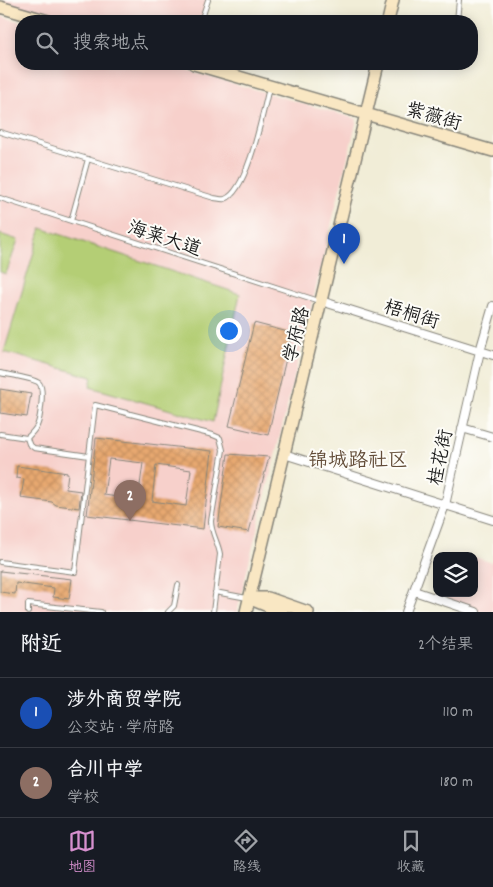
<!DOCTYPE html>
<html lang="zh">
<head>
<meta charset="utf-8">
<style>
	body { margin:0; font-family:Dekko,"LXGW WenKai TC",sans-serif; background:#242831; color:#f1f3f6 }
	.controls { position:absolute; right:15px; bottom:15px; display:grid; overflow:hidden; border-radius:10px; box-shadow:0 2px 12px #0003 }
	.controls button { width:45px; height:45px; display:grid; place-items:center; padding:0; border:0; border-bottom:1px solid #363941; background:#171b24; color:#f1f3f6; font:25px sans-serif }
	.you { position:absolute; left:228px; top:330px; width:18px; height:18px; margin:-12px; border:4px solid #fff; border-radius:50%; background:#1a73e8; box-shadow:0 0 0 8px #1a73e833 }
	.badge { display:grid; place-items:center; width:32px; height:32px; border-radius:50%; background:#d690ce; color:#fff; font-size:16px; font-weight:700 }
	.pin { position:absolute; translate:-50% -41px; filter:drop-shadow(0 1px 2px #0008) }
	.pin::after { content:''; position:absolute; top:26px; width:18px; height:15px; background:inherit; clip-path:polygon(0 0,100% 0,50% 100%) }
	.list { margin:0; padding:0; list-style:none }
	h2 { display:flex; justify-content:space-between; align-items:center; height:65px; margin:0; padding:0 20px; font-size:21px }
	h2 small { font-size:16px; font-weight:400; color:#9ea1a6 }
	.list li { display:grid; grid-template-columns:32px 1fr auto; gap:15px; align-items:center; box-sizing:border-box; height:70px; padding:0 20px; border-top:1px solid #363941 }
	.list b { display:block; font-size:19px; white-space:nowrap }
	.list p { margin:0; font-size:16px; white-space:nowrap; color:#9ea1a6 }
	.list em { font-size:16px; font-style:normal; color:#9ea1a6 }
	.icon { flex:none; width:28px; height:28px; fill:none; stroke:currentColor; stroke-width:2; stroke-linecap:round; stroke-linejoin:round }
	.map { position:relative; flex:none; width:493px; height:612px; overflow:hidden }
	.search { position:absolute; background:#171b24; box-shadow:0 2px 12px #0003; left:15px; right:15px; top:15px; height:55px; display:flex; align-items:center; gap:12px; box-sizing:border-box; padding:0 18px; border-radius:20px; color:#9ea1a6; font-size:19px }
	.sheet { height:205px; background:#171b24 }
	nav { display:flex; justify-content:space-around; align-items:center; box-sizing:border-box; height:70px; border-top:1px solid #363941; background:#171b24; font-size:14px; color:#9ea1a6 }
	nav a { display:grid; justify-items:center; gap:2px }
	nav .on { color:#d690ce }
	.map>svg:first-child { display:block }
	.built { fill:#f7d0cb }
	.pitch { fill:#b4ce74; stroke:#687548 }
	.building { fill:url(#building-cross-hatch); fill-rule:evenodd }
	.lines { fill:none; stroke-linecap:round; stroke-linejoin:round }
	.lane-casing { stroke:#86847a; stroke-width:6 }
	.street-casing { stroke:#86847a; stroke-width:10 }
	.secondary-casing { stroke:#86847a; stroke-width:14 }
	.lane { stroke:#fff; stroke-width:4 }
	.street { stroke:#fff; stroke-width:8 }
	.secondary { stroke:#f9e7c3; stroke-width:11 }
	.labels { text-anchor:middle; stroke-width:4; stroke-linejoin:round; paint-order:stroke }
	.street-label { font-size:19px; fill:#1c1c1c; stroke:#fdfcf7 }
	.neighbourhood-label { font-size:20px; fill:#634d39; stroke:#fdfcf7 }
</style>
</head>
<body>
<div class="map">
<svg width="493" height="612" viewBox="0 0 493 612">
	<defs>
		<pattern id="building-cross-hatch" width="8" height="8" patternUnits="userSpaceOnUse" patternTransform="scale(1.25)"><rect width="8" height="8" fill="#e7a870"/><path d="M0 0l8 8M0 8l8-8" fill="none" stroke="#c69060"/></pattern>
	</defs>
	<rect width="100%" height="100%" fill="#fdfcf7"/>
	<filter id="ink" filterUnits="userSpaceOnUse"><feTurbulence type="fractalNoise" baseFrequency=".02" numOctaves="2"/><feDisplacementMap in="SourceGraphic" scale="10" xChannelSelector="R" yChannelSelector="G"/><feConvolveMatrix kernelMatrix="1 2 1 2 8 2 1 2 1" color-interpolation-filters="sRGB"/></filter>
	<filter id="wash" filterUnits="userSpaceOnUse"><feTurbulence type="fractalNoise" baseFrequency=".0096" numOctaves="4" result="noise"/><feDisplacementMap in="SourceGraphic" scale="20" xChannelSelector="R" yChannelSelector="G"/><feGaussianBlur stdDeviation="1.12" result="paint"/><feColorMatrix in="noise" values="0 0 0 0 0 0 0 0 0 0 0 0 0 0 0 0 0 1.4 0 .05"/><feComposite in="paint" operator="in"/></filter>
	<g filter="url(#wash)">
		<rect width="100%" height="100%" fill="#f1edd7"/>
		<path class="built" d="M5,0H208L201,21H48L2,8Z
			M0,16L21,22V64H166L357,119L237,612H0Z
			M474,557L493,563V612H476L446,602L449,593H474Z"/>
		<path class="pitch" d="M41,228L240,294L213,422L90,387L92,377L4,352Z
			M0,234L18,240L6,274L0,272Z"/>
		<g id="blocks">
			<path class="building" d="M254,323L292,333L268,435L229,426Z
				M0,389L31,394L27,417L0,413Z
				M96,438L212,451L203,529L87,515ZM109,459L143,463L138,500L104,495ZM156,465L191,470L186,506L152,501Z
				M228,454L269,457L249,532L218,527Z
				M17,466L68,473L66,489L81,491L79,508L56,505L52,502L21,498L24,479L16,478Z
				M0,571L72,579L69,599L53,597L54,588L16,583L15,594L0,592Z"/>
		</g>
	</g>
	<g filter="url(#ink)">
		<use href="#blocks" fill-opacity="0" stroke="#86847a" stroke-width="1"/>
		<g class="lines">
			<g class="lane-casing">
				<path id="lane" d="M201,21L208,0
					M457,21L459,0
					M0,132L214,198C217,198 222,200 225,199C248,191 263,111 269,88
					M0,198L319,301
					M71,221L88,159
					M0,373C9,375 33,378 39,383C45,389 40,419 37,426C34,431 31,434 27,438
					M0,434L27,438L29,444L34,448L89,456
					M0,562L75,572L95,405L213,435L220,438L223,450L211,521C211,533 218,542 220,554L213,612
					M215,592L247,598
					M28,612V604L101,612
					M168,612L174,606L178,585"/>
			</g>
			<g class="street-casing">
				<path id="street" d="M321,301L493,355
					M462,428L493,437
					M284,454L493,520
					M414,591L476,612
					M406,612L445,505L480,351L493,306"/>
			</g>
			<g class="secondary-casing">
				<path id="secondary" d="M0,7L48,21
					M388,21L393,0
					M194,64L493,151
					M249,598H268L308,612
					M253,600L282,612
					M246,612L378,64"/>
			</g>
			<use href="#lane" class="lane"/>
			<use href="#street" class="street"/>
			<use href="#secondary" class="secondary"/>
		</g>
	</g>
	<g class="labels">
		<g class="street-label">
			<text transform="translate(434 115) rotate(16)" y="7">紫薇街</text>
			<text transform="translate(165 237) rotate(18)" y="7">海莱大道</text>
			<text transform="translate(412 313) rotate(17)" y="7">梧桐街</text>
			<text transform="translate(295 334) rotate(-76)" y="7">学府路</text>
			<text transform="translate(439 457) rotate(-78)" y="7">桂花街</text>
		</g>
		<g class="neighbourhood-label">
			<text x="358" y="466">锦城路社区</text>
		</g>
	</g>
</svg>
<div class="controls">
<button><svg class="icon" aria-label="layers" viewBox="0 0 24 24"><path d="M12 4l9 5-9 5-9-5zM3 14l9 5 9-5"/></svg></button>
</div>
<div class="you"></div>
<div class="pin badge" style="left:344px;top:264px;background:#1a4fb4">1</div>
<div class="pin badge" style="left:130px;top:521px;background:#8d6e63">2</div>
<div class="search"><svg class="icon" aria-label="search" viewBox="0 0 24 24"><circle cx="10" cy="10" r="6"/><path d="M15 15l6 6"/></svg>搜索地点</div>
</div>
<section class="sheet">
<h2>附近<small>2个结果</small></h2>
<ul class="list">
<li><span class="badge" style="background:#1a4fb4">1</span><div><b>涉外商贸学院</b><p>公交站 · 学府路</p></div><em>110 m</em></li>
<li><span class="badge" style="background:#8d6e63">2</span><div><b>合川中学</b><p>学校</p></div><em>180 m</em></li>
</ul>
</section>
<nav>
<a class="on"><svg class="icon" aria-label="map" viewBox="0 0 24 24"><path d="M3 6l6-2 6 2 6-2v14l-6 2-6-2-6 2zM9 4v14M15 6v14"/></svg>地图</a>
<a><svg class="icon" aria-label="directions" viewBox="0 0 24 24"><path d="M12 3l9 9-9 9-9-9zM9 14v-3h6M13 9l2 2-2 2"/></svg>路线</a>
<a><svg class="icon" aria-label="saved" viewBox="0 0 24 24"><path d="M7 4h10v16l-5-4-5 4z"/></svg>收藏</a>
</nav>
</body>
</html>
